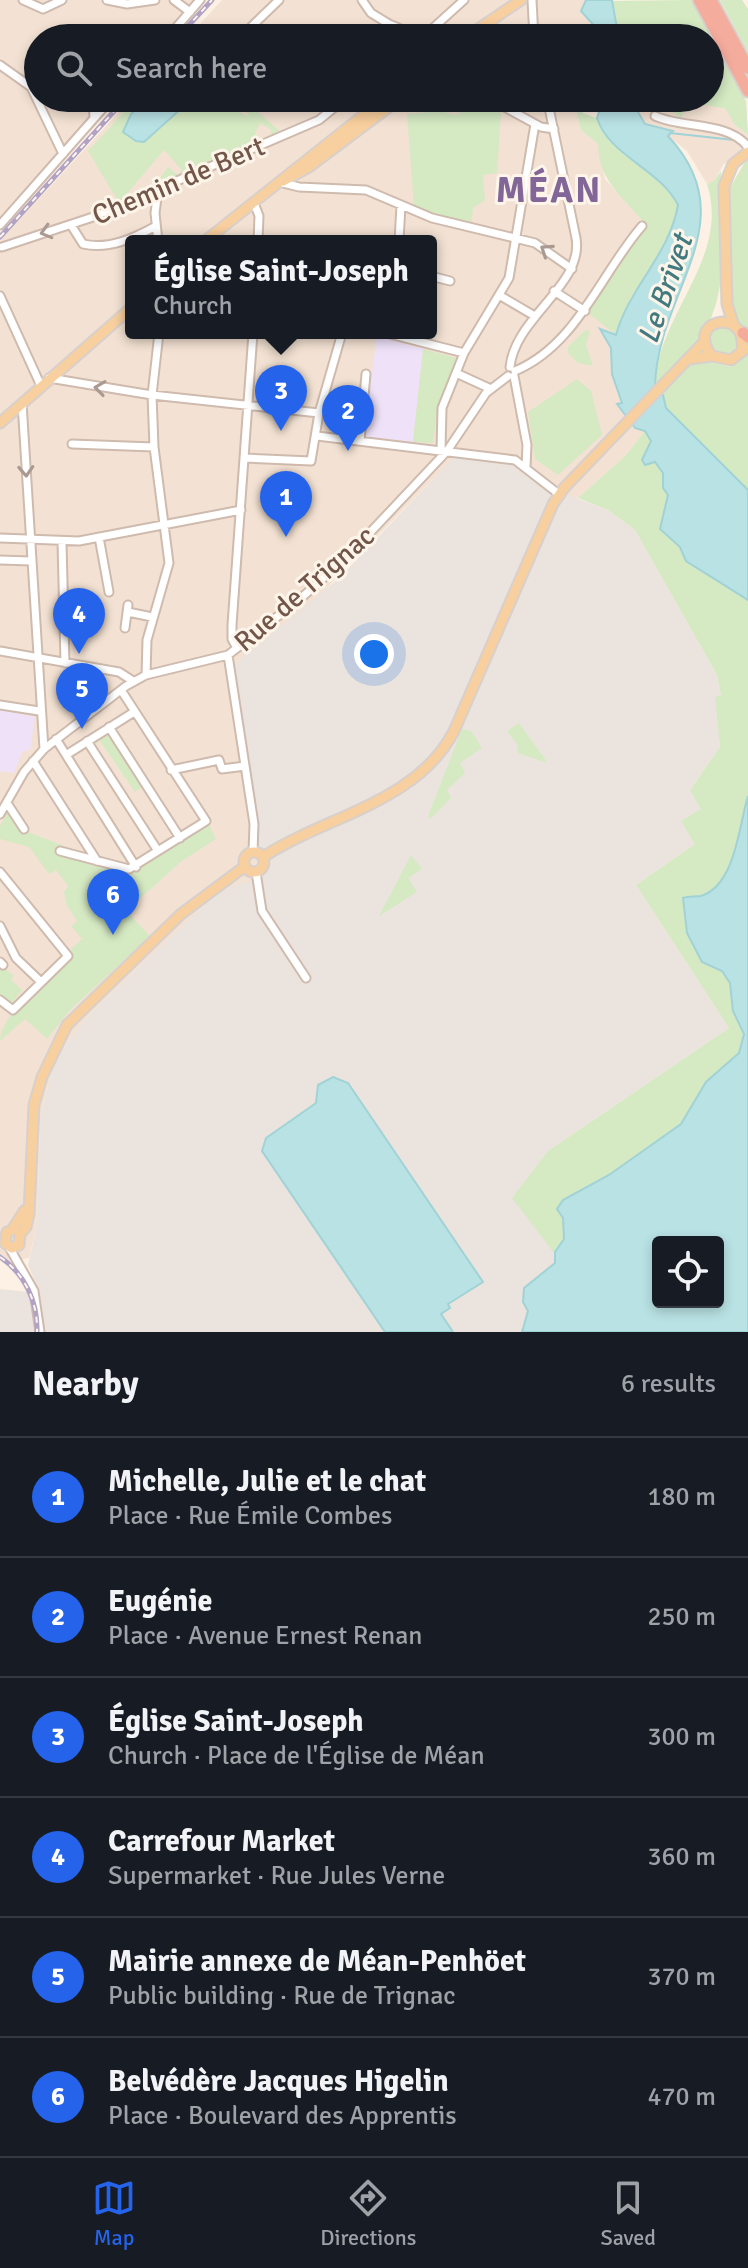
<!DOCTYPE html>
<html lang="en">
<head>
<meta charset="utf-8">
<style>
	body { margin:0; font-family:Signika,sans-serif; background:#242831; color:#f1f3f6 }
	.controls { position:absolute; right:24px; bottom:24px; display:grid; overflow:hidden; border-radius:8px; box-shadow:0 4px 12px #0003 }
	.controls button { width:72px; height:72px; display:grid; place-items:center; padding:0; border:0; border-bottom:2px solid #363941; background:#171b24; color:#f1f3f6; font:40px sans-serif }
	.you { position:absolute; left:374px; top:654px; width:28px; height:28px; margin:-20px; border:6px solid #fff; border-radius:50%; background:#1a73e8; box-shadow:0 0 0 12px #1a73e833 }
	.badge { display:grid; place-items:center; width:52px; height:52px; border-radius:50%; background:#2563eb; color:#fff; font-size:26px; font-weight:700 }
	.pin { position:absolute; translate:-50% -66px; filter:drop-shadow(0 2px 4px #0008) }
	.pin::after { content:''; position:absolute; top:42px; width:28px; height:24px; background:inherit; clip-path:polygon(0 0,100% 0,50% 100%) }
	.popup { position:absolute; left:125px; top:235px; width:312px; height:104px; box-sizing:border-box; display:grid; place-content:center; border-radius:8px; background:#171b24; filter:drop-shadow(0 2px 6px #0005); font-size:26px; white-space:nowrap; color:#9ea1a6 }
	.popup b { font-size:30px; color:#f1f3f6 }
	.popup::after { content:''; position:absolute; left:50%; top:100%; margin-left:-16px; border:16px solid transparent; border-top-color:#171b24 }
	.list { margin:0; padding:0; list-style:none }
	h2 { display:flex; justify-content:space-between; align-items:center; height:104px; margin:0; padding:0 32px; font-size:34px }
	h2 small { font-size:26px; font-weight:400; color:#9ea1a6 }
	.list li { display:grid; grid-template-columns:52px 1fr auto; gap:24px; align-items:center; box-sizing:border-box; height:120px; padding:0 32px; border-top:2px solid #363941 }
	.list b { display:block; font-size:30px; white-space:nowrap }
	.list p { margin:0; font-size:26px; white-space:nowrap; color:#9ea1a6 }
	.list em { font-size:26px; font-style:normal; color:#9ea1a6 }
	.icon { flex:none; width:44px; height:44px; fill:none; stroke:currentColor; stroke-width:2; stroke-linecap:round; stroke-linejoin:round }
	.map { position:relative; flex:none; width:748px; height:1332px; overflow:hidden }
	.search { position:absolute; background:#171b24; box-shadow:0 4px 12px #0003; left:24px; right:24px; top:24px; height:88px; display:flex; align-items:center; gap:20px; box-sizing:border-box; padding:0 28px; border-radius:44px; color:#9ea1a6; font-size:30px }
	.sheet { height:824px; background:#171b24 }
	nav { display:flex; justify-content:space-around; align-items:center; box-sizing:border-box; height:112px; border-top:2px solid #363941; background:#171b24; font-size:22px; color:#9ea1a6 }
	nav a { display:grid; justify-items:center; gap:4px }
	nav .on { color:#2563eb }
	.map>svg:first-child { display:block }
	.residential { fill:#f3e2d3; fill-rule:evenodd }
	.industrial { fill:#ebe4de }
	.education { fill:#eee1f8 }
	.green { fill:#d5e9c3; fill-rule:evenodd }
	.water { fill:#b9e2e4; stroke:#a0d2d6; stroke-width:2; fill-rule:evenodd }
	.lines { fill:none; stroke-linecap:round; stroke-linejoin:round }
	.stream { stroke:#a0d2d6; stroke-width:2 }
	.minor-casing { stroke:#cfbaae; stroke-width:11 }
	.major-casing { stroke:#d8d0cc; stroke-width:13 }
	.highway-casing { stroke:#d8d0cc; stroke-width:15 }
	.minor { stroke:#fff; stroke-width:7 }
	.major { stroke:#f8cf9e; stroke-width:9 }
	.highway { stroke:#f4ac9d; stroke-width:11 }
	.rail-casing { stroke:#b2a3c5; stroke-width:5 }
	.rail { stroke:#fef5ea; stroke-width:2; stroke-dasharray:6; stroke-linecap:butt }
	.oneway { stroke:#ab9a92 }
	.labels { text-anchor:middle; stroke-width:6; stroke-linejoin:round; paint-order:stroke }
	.street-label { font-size:28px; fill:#73564a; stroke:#fef5ea }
	.water-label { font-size:30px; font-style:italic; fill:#427a7f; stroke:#fef5ea }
	.district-label { font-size:36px; font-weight:bold; letter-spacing:2px; fill:#826697; stroke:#fef5ea }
</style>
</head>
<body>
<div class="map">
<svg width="748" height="1332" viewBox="0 0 748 1332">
	<rect width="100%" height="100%" fill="#fcf1e4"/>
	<path class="residential" d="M0,0H207L173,38H38V98H118L0,227Z
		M222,0H586V13L598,30L568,36L539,31V38H187Z
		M132,98H573L581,129L598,144L605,179L642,220L616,335L600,329L611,348L612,374L622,403L618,405L635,427L645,431L625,456L578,498L433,479L320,595L263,878L200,910L91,1013L65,1046L52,1070L40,1120L37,1225L29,1258L11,1261L0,1254V241ZM131,241H431V333H131Z
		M637,98H659L682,118L685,101L727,109L734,124L748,135V146L723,165L714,182L707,184L687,151L667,135L672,131L645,124L638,112Z"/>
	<path class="industrial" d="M455,456L518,464L571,496L608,510L635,530L717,675L721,695L716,697L720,747L690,790L702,808L695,844L636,885L729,1028L548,1151L557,1260L524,1291L528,1311L522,1332H0V1289L40,1293L28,1265L37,1225L40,1120L52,1069L65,1046L91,1013L211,899L230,887L263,878L233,666L338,579Z"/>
	<path class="education" d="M377,336L423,349L413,442L363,436Z
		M0,710L35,717L30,750L23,751L14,773L0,771Z"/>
	<path class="green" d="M691,0L746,101L748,135L734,124L726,109L685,101L682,119L659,102V98H710V38H625L616,23L611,1Z
		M720,0H742L748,9V52Z
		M137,98H228L226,106L250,117L241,105L244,100L281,132L270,137L271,130L260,123L255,133L262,140L154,187L168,167L178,175L182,170L164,150L119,203L88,151Z
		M573,98H581L583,113L597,118C615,155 659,168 678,205L665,248L631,297L616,335L587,312L605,275L642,226V220C620,195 598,178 598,144L581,130Z
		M493,108L501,112L497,173L483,175L485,200L473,208L471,227L414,207L407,114L440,111L455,115L467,109L492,111Z
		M748,157V332L734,319L731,300L728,191Z
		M721,171C717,236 736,290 695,346C684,360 667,373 655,386C657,314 731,258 707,184L714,181Z
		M710 340a14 14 0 1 1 28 0a14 14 0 1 1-28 0Z
		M590,330L586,345L593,366L578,363L568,353V347L584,331Z
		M423,349L456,358L437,412L433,443L413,442Z
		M748,353V490L666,408L663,395C685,360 693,357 731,367Z
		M577,379L591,391L602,435L558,475L535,459L528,412Z
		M645,431L651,441L647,448L748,528V1332H522L528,1311L523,1302L524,1288L549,1270L557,1257L512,1198L548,1151L729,1028L636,885L695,844L681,821L701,809L690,790L720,747L715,697L721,695L717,675L635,530L608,510L578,498L625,456ZM658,1242H718V1302H658Z
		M519,723L545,759L547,763L518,753L517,744L507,731Z
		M462,729L471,731L482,748L460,763L465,773L447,790L451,798L430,819L428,816Z
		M108,732L143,786L135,792L100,741L103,737L94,746L92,742Z
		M7,813L20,829L129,871L208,823L216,839L182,861L126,911L150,936L70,1010L47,1039L25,1019L0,1041C0,1013 61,959 82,939L71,926L77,921L66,904L64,892L68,886L56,870L49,874L29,847L0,839V826Z
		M411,855L422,869L408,878L417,892L379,916Z
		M0,964L14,976L11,980L22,990L12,1003L0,994Z"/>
	<path class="water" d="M586,0H612L616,23L625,38H599L598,30L581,11Z
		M147,98H193L144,142L136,141L123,132L131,114Z
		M593,98H637L638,112L645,124L673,131L668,136C748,222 657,291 655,386L663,395L666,408L748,490V600L686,561L680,547L660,529L668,495L663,488V473L655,462L645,465L642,460L651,441L645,431L635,428L617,404L622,403L612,374L611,348L600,329L616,335C629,287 669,256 678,205C660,169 609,156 597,118L600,109L592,107Z
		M748,796V1332H522L528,1311L523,1302L524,1288L555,1263V1252L564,1239L563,1218L557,1209L563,1200L609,1175L681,1124L706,1082L739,1053L744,1034L733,1011L730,983L722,971L702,962L687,933L683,898C689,896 695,897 701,896C736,885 739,824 748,796ZM658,1242H718V1302H658Z
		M333,1077L348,1083L483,1282L448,1304L450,1308L441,1314L453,1332H385L262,1151L266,1138L316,1103L318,1085Z"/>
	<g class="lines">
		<path class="stream" d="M670,133L734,140"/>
		<g class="minor-casing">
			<path id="minor" d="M23,0L43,9L62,0
				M107,0L127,4L155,0
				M174,0L190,12
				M362,0L371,13L389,24
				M532,0L534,38
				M167,38L200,0
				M249,38V29L279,0
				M371,38L389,24L399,28L407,38
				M422,38L464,0
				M0,65L31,87L63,154
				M93,98L94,118
				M361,98L369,110
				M488,98L541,127L554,129
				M655,116C683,129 728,121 748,147
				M279,182L299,187L366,190L432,218L535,243L572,269
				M254,203L259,216L258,241
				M0,225L112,98
				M71,225L83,244C109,250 134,238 156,226
				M158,241L155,213L158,190
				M399,241L401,205
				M2,247L93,217L319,120L346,98
				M431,276L450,281
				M554,291L585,311
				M499,295L533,315
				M0,296L41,386
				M386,333L464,353
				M510,367C515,317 584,285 576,238L547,98
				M515,371C577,345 601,273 642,226
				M456,373L491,389
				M514,376L527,445L526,467
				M49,378L152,395L319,413L311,461L245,458
				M22,403L44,749
				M319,413L342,333
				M317,436L515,460L560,495
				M360,441L366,374
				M72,444L154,447
				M441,450L442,408L464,353L509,278L535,124
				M99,537L109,592
				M0,538L79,541L241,510
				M62,542L65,663
				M0,560L31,561
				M128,612L152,617
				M125,628L128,605
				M237,648L232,639V625L253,333
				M0,651L119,672L133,681
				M228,655L254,824L253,852
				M146,675L147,640L169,563L154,447L152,395L159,333
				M0,705L39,711
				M109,727L180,838
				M56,739L136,867
				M87,741L158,851
				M66,755L134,712
				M33,761L97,861
				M171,770L219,760L222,769L245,766
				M7,803L24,829
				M0,814L24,772L44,749L126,686L146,675L228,655L300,599L347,557L447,451L486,393L508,376
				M60,851L129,869L206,821L121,690
				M0,872L68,956L13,1010L0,1000
				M256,872L262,911L306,978
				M0,926L16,958L40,981
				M0,962L3,965
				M9,1247L34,1291L40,1332"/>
		</g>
		<g class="major-casing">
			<path id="major" d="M465,38L521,0
				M478,38L493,20
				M283,181L309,167L401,98
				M205,241L385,98
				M733,323L727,304L724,186L733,164L748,152
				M712,356C683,319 748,306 742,350
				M689,359L712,356L731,360L745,349
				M0,423L131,308
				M244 862a10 10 0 1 1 20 0a10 10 0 1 1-20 0Z
				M263,857C325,816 417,803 454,731L553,504L564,488L705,341
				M12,1230L25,1210
				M7,1232L5,1243L12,1248L19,1245L20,1234
				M20,1234L26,1227L29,1214L34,1105L42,1077L67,1025L181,914L244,867"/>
		</g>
		<g class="highway-casing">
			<path id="highway" d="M699,0L748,91
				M711,0L748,68
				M743,333L748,337"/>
		</g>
		<use href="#minor" class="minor"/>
		<use href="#major" class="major"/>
		<use href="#highway" class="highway"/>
		<g class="rail-casing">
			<path id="rail" d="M177,38L212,0
				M0,237L126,98
				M0,1257C25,1274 38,1302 37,1332"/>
		</g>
		<use href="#rail" class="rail"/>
	</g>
	<defs><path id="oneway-chevron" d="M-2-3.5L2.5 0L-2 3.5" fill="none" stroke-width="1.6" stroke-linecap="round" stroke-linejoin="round" transform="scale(2)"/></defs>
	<g class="oneway">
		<use href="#oneway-chevron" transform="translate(46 232) rotate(164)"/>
		<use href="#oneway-chevron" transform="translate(546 250) rotate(-146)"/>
		<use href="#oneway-chevron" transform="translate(100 388) rotate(-172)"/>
		<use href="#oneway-chevron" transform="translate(26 471) rotate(87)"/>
	</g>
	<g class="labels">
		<g class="street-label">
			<text transform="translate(178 180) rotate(-23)" y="10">Chemin de Bert</text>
			<text transform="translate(304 588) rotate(-41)" y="10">Rue de Trignac</text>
		</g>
		<g class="water-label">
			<text transform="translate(665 289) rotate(-71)" y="10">Le Brivet</text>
		</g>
		<g class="district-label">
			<text x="549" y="202">MÉAN</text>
		</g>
	</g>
</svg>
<div class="controls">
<button><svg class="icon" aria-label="locate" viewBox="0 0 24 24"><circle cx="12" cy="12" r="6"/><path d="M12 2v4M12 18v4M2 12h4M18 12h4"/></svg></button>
</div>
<div class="you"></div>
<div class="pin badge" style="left:286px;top:537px">1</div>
<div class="pin badge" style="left:348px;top:451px">2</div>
<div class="pin badge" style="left:281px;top:431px">3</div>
<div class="popup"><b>Église Saint-Joseph</b>Church</div>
<div class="pin badge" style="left:79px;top:654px">4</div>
<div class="pin badge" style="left:82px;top:729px">5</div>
<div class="pin badge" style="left:113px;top:935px">6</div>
<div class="search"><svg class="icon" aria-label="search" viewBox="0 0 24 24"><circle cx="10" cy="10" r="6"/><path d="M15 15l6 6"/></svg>Search here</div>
</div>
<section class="sheet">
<h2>Nearby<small>6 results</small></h2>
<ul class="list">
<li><span class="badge">1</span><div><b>Michelle, Julie et le chat</b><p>Place · Rue Émile Combes</p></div><em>180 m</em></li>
<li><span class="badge">2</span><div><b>Eugénie</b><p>Place · Avenue Ernest Renan</p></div><em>250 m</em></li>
<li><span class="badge">3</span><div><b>Église Saint-Joseph</b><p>Church · Place de l'Église de Méan</p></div><em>300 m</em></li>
<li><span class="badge">4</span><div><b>Carrefour Market</b><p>Supermarket · Rue Jules Verne</p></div><em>360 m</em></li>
<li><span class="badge">5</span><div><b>Mairie annexe de Méan-Penhöet</b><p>Public building · Rue de Trignac</p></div><em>370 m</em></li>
<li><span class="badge">6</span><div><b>Belvédère Jacques Higelin</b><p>Place · Boulevard des Apprentis</p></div><em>470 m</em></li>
</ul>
</section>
<nav>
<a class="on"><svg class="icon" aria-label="map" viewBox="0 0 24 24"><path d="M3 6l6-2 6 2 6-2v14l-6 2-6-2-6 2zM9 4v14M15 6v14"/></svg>Map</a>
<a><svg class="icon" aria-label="directions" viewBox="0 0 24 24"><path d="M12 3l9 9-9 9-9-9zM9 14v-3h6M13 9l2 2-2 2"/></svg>Directions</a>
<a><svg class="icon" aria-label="saved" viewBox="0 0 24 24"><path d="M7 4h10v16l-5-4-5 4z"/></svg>Saved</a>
</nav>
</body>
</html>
